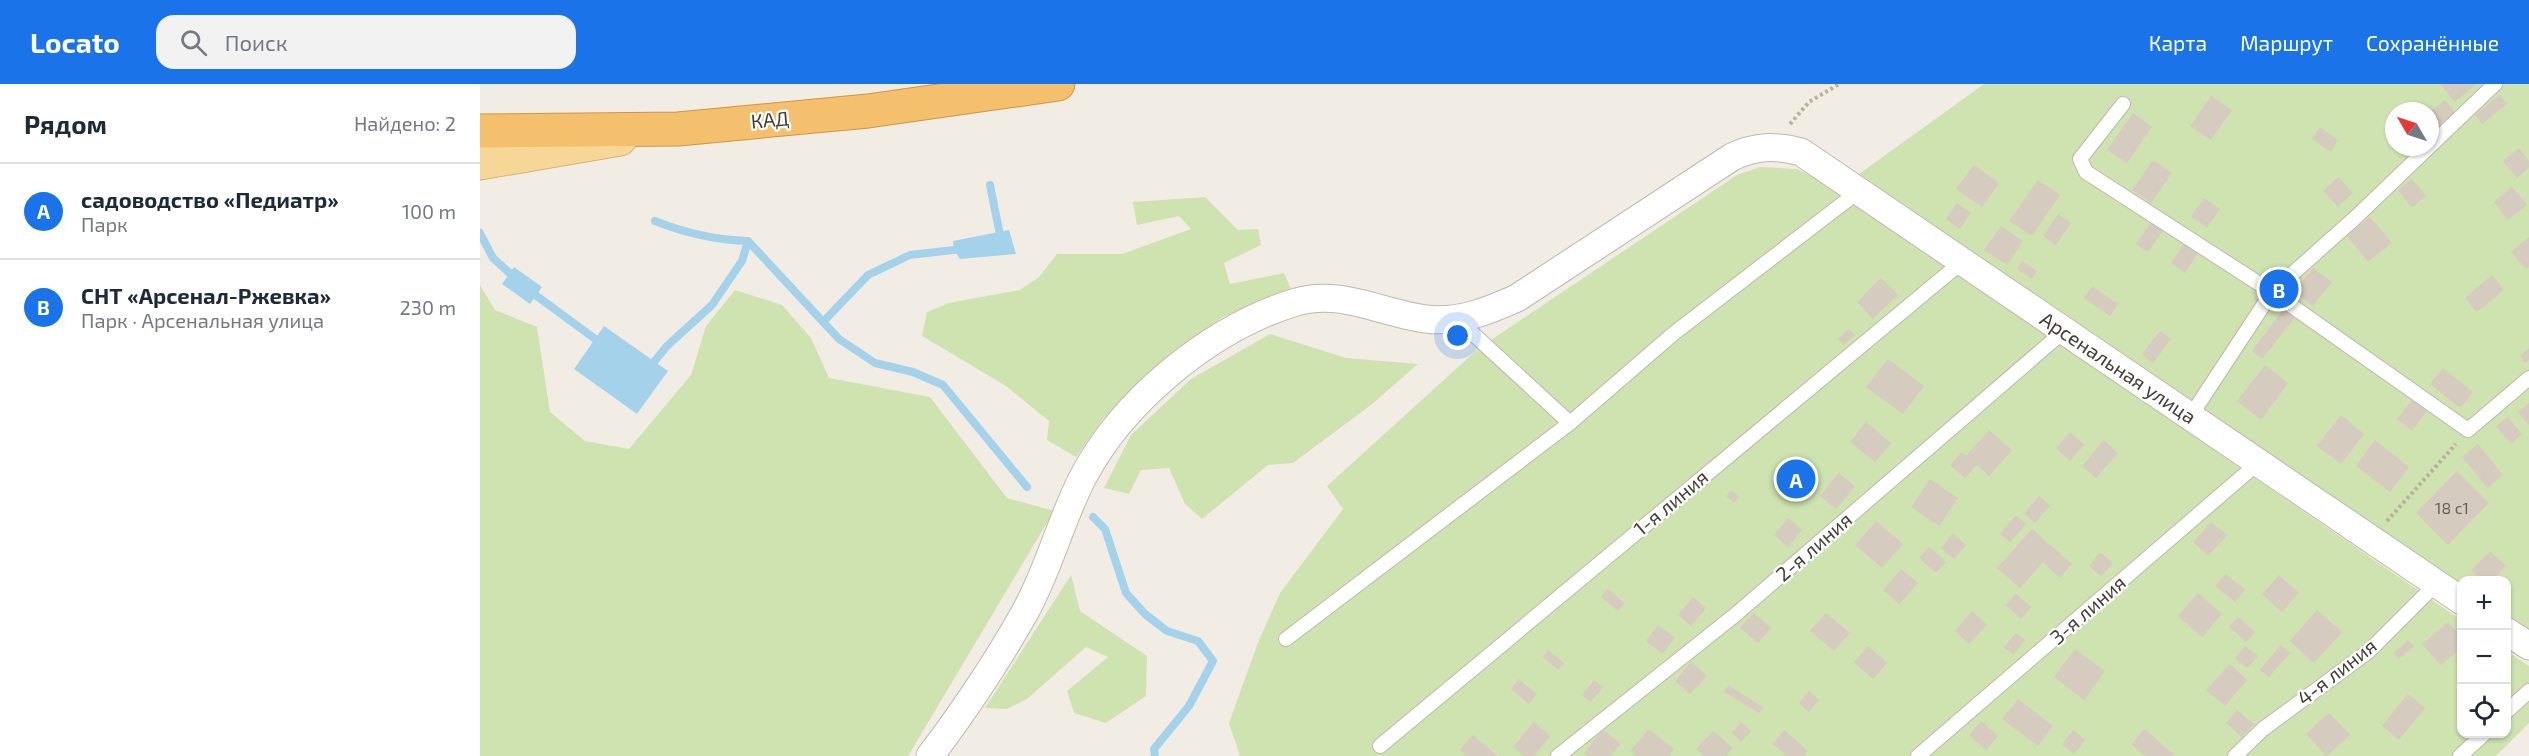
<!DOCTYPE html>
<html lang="ru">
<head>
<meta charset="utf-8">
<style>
	body { margin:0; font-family:"Exo 2",sans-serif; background:#f2f2f3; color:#1f2937 }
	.controls { position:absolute; right:18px; bottom:18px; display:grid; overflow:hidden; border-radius:12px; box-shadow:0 2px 4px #0004 }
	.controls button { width:54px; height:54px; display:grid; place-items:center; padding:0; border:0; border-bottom:2px solid #e0e1e3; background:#fff; color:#1f2937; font:30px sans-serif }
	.compass { position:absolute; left:1905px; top:18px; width:54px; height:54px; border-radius:50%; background:#fff; box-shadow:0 2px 4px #0004; rotate:309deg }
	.you { position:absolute; left:978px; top:252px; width:21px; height:21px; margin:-15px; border:4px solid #fff; border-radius:50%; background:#1a73e8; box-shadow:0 0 0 9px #1a73e833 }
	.badge { display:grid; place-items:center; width:39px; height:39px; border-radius:50%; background:#1a73e8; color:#fff; font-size:20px; font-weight:700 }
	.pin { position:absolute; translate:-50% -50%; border:3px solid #fff; box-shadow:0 2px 6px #0006 }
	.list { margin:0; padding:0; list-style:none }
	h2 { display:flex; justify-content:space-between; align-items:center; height:78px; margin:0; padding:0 24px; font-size:26px }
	h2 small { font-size:20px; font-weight:400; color:#747a83 }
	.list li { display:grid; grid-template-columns:39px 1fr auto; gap:18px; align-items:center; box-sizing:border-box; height:96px; padding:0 24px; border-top:2px solid #e0e1e3 }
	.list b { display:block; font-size:22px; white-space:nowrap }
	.list p { margin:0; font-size:20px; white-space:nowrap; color:#747a83 }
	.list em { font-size:20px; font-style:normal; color:#747a83 }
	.icon { flex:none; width:33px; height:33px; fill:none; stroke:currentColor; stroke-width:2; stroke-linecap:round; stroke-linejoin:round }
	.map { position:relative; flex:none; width:2049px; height:672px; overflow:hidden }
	header { display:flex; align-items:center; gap:36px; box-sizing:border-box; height:84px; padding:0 30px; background:#1a73e8; color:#fff }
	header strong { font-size:28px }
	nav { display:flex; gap:33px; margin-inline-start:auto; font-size:21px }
	.search { width:420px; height:54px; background:#f2f2f3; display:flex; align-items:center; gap:15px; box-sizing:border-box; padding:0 21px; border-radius:18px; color:#747a83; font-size:22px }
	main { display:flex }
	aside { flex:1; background:#fff }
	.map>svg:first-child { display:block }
	.green { fill:#cfe3b0; fill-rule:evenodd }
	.water { fill:#a5d2eb }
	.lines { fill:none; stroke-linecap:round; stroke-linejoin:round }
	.stream { stroke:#a5d2eb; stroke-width:8 }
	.building { fill:#d5cbbf }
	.lane-casing { stroke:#bfb7ac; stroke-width:16 }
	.street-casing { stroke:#bfb7ac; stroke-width:29 }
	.primary-casing { stroke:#dbb369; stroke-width:35 }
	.highway-casing { stroke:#d3943e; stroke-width:35 }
	.path { stroke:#bdaf9b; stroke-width:4; stroke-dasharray:3 3; stroke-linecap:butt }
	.lane { stroke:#fff; stroke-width:14 }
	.street { stroke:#fff; stroke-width:27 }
	.primary { stroke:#f7d798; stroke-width:33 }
	.highway { stroke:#f4c06d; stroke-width:33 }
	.labels { text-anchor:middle; stroke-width:4.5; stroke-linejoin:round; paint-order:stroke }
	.number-label { font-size:16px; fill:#686058 }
	.street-label { font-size:20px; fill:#443d35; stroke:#fff }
</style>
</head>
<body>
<header>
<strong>Locato</strong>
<div class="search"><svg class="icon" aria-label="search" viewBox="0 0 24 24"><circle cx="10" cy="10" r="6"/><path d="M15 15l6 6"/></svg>Поиск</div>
<nav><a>Карта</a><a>Маршрут</a><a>Сохранённые</a></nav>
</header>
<main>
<aside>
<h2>Рядом<small>Найдено: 2</small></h2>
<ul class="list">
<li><span class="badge">A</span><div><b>садоводство «Педиатр»</b><p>Парк</p></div><em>100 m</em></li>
<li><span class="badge">B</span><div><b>СНТ «Арсенал-Ржевка»</b><p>Парк · Арсенальная улица</p></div><em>230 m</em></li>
</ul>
</aside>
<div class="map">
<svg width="2049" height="672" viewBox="0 0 2049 672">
	<rect width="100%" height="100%" fill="#f1ede5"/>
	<path class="green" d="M1504,0H2049V546L2027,530L2026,496H1982L1981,500L1379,90ZM1914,27H1950V63H1914Z
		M1280,83L1317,85L1357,105L1981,536L1982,650H2026L2027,567L2049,582V639L2016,672H760L749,639L777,561L800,509L863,425L847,402L999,264L1257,91Z
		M725,113L758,146L778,145L781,161L744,179L750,200L804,189L811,205L743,233L684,276L623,335L596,373L567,356L569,337L526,302L442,252L447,228L469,219L540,206L559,193L577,170H642L711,145L699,132L657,141L653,118Z
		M0,201L15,226L57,243L70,328L105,357L149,365L211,291L226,242L255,206L302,221L331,254L349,294L450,313L527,414L574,427L428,672H0Z
		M790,250L866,274L938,280L891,321L813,379L788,381L722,435L705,420L689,384L661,386L649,410L624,404L651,351L711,295Z
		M591,491L600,527L667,572L666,612L626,639L594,629L587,607L628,573L606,563L547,615L527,625L505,624Z"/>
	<path class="water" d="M529,146L536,170L480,175L474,166L473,157Z
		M34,183L62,203L50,220L22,200Z
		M124,242L188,287L157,330L94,285Z"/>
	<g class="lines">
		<path class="stream" d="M510,101L521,156
			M175,137C205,149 236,156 268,157L359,255L395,279L433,288L463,301L547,403
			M0,149L13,174L36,195
			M50,207L122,260
			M343,238L388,191L430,171L482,165
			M169,284L187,262L232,221L262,177L268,157
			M613,433L625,445L646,509L665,530L687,547L718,557L733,577L709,622L674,665L675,672"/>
	</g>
	<path class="building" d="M1960,0H1997L1975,18Z
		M2020,11L2027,20L2002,40L1995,31Z
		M1731,12L1752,26L1731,56L1710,42Z
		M1965,16L1975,28L1957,43L1950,35V28Z
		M1653,29L1672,43L1647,79L1627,66Z
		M1840,43L1858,56L1851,68L1832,55Z
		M2039,64L2049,77V84L2037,94L2023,77Z
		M1673,76L1692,89L1671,119L1652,106Z
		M1494,81L1519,99L1502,123L1476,105Z
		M1858,93L1873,109L1858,123L1843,107Z
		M1932,95L1946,112L1932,124L1918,106Z
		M1558,96L1580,111L1552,152L1529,137Z
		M2032,103L2047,121L2028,136L2014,118Z
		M1724,114L1740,125L1727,144L1711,132Z
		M1477,119L1491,129L1480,145L1466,135Z
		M1578,130L1591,139L1576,161L1563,152Z
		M1890,133L1912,159L1888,178L1867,152Z
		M1672,137L1684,145L1668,168L1656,160Z
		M1521,142L1543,157L1527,181L1504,166Z
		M2049,153V183L2046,185L2031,168Z
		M1706,157L1720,166L1705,189L1691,179Z
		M1542,177L1557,187L1552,195L1537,185Z
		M1833,184L1852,198L1833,222L1814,208Z
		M2012,191L2024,206L1997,228L1985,214Z
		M1401,194L1418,211L1393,235L1377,218Z
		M1612,202L1638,220L1630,232L1604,214Z
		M1805,223L1816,232L1782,275L1772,267Z
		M1368,245L1375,251L1364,261L1358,255Z
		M1680,247L1691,255L1673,279L1662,270Z
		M2049,264V276L2045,279L2040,272Z
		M1408,275L1444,302L1423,330L1386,303Z
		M1785,281L1808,299L1781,336L1757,317Z
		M1963,284L1993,308L1980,324L1950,300Z
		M1932,316L1947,327L1932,347L1917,335Z
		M2049,319V341L2038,328Z
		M1861,331L1884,350L1861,380L1837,362Z
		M2028,333L2042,350L2031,360L2016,342Z
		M1386,338L1411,359L1395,378L1370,358Z
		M1509,346L1532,366L1509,392L1497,381L1485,394L1470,381L1482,368L1486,372Z
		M1590,348L1604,361L1590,377L1576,364Z
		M1624,356L1638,369L1616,394L1602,382Z
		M1895,356L1929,383L1910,408L1876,382Z
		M1998,360L2023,391L2008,404L1982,373Z
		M1977,387L2009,419L1968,461L1936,429Z
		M1359,389L1375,402L1356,425L1340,412Z
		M1450,395L1478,414L1459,442L1431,423Z
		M1251,406L1259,413L1254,419L1246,412Z
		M1559,412L1570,422L1555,439L1544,430Z
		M1536,431L1546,440L1530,458L1520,450Z
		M1308,434L1322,446L1308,463L1294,451Z
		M1396,437L1423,460L1402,484L1375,461Z
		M1731,438L1747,451L1728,472L1713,458Z
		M1552,445L1592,480L1580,494L1563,478L1540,504L1517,484Z
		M1473,449L1486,461L1474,475L1461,464Z
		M1449,463L1466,478L1456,489L1439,474Z
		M2010,467L2026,482L2012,496H2002L1991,486Z
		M1620,468L1633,479L1621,493L1609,482Z
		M1421,485L1438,499L1419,520L1403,506Z
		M1746,490L1765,506L1755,518L1735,502Z
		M1799,491L1819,509L1802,528L1782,510Z
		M1128,505L1145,519L1138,527L1121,513Z
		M1718,509L1742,530L1722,553L1698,532Z
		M1536,510L1551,523L1541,535L1526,521Z
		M1213,513L1226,524L1211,542L1198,531Z
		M1837,526L1862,548L1834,579L1810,557Z
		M1492,527L1507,541L1489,560L1475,547Z
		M1274,529L1291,544L1278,559L1260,544Z
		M1346,529L1370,549L1354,567L1330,547Z
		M1758,533L1775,548L1766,558L1749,543Z
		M1968,538L1982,553V563L1961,581L1942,560Z
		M1178,541L1195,554L1182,570L1166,557Z
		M1536,549L1545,556L1533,571L1524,563Z
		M1928,556L1934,562L1919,575L1913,569Z
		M1801,561L1810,569L1789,593L1780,586Z
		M1388,562L1407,579L1393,595L1374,578Z
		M1765,562L1778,572L1767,584L1755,574Z
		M1595,565L1625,587L1604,616L1574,593Z
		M1068,566L1084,579L1078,586L1063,573Z
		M1211,578L1227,592L1210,610L1195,597Z
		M1750,580L1767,596L1745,622L1726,606Z
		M1039,595L1057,610L1049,620L1031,605Z
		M1114,596L1123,603L1111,618L1102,611Z
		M1248,601L1283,623L1279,629L1244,608Z
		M1329,607L1339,616L1329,628L1319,619Z
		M1928,610L1945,624L1919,656L1902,642Z
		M1538,615L1573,642L1558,662L1522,635Z
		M1757,626L1774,640L1762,653L1746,639Z
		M1849,629L1870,651L1846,672L1826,650Z
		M1501,637L1518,652L1506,666L1489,651Z
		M1054,638L1070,652L1054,672H1044L1033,663Z
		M1261,638L1271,647L1261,658L1252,649Z
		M1169,645L1194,665L1189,672H1156L1150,667Z
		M1665,645L1695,672H1665L1651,660Z
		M1123,646L1141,660L1130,672H1108L1104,669Z
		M1304,646L1328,667L1323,672H1307L1293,660Z
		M1593,646L1605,656L1594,670L1582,660Z
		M1233,647L1253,664L1246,672H1224L1216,665Z
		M993,651L1018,672H987L980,666Z"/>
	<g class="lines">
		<g class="lane-casing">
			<path id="lane" d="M1643,20L1600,75L1606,88L1792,208L1988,346L2049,294
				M1950,62L2015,0
				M977,235L1090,339
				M1710,333L1792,208L1876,133L1949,63
				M806,555L1090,339L1193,250L1379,107
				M2026,628L2049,607
				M900,662L1483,177
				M1078,672L1255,531L1584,247
				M1438,672L1778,379
				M1755,672L1783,645L1889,567L1956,500
				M1980,672L2004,650"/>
		</g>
		<g class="street-casing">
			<path id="street" d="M2026,547L2049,562
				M450,672C484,627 517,578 545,528C569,485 580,438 602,395C642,317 730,245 813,219C861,204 899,229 946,235C979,239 1008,227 1037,214L1252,73C1275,62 1295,61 1321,68L1982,517"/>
		</g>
		<g class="primary-casing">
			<path id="primary" d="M0,79L140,55"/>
		</g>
		<g class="highway-casing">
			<path id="highway" d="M0,47L198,45L388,27L578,0"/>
		</g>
		<path class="path" d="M1310,40L1329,18L1359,0
			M1907,437L1976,360"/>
		<use href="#lane" class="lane"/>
		<use href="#street" class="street"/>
		<use href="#primary" class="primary"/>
		<use href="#highway" class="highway"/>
	</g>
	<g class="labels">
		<g class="number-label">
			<text x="1972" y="430">18 с1</text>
		</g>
		<g class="street-label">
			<text transform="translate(290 36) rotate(-5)" y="7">КАД</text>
			<text transform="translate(1638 284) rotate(34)" y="7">Арсенальная улица</text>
			<text transform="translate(1191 419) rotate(-40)" y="7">1-я линия</text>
			<text transform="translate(1334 463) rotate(-41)" y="7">2-я линия</text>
			<text transform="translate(1608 526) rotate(-41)" y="7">3-я линия</text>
			<text transform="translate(1857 588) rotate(-38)" y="7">4-я линия</text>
		</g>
	</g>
</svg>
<div class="controls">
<button>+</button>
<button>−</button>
<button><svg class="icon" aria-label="locate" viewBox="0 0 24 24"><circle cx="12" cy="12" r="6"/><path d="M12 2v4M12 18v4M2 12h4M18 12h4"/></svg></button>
</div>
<svg class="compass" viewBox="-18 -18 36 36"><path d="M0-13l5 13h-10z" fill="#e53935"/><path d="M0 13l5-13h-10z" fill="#747a83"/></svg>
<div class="you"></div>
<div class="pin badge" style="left:1316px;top:395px">A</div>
<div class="pin badge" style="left:1799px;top:205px">B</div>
</div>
</main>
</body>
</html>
